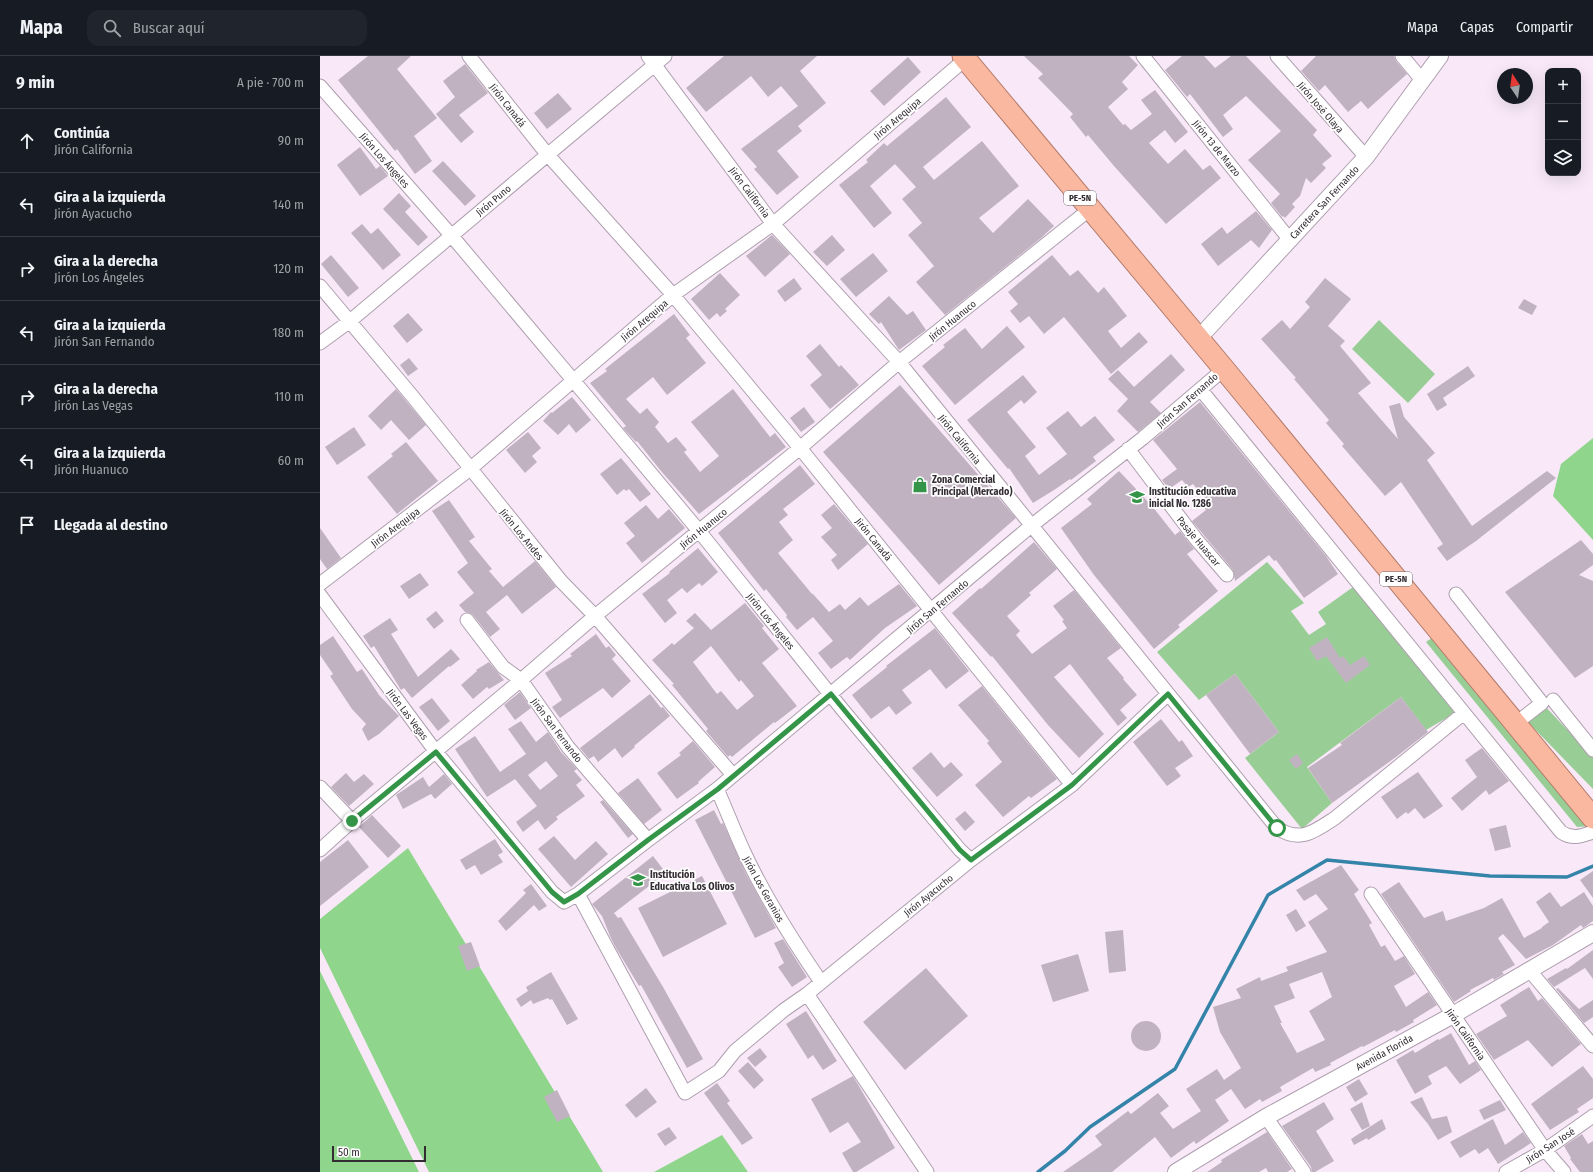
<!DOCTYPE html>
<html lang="es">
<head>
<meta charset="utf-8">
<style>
	body { margin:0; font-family:"Fira Sans Condensed",sans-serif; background:#20242c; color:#f1f3f6 }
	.controls { position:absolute; right:12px; top:12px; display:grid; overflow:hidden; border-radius:8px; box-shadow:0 4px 16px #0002 }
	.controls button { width:36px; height:36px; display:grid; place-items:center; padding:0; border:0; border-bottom:1px solid #363941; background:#171b24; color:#f1f3f6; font:20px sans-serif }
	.compass { position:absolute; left:1177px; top:12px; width:36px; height:36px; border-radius:50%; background:#171b24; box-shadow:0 4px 16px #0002; rotate:347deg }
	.scale { position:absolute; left:12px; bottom:10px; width:94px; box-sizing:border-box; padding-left:4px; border:2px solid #332d33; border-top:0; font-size:11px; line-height:14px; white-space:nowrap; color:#332d33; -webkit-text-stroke:3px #fff; paint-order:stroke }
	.stop { position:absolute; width:12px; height:12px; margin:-9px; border:3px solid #349549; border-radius:50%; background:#fff }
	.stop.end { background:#349549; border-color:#fff; box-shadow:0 1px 4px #0008 }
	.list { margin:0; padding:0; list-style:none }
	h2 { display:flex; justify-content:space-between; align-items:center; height:52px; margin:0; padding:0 16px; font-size:17px }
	h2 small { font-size:13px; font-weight:400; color:#9ea1a6 }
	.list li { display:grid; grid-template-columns:26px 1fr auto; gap:12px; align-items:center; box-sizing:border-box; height:64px; padding:0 16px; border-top:1px solid #363941 }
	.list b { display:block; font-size:15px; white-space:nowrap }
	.list p { margin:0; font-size:13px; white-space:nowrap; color:#9ea1a6 }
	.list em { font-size:13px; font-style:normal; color:#9ea1a6 }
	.icon { flex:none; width:22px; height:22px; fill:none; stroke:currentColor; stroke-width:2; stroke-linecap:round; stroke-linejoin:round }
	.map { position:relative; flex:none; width:1273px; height:1116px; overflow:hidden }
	header { display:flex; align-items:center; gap:24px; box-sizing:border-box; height:56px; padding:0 20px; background:#171b24; border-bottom:1px solid #363941 }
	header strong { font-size:19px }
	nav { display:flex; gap:22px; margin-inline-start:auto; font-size:14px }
	.search { width:280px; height:36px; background:#20242c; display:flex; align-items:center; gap:10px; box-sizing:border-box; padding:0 14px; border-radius:12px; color:#9ea1a6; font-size:15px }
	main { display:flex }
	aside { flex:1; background:#171b24 }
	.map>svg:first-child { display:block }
	.green { fill:#98ce95 }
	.forest { fill:#8fd58c }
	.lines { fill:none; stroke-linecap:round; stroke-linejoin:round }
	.stream { stroke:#3484a9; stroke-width:3.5 }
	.building { fill:#c1b2c1; fill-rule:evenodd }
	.minor-casing { stroke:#ae9fae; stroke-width:15 }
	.tertiary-casing { stroke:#ae9fae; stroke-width:18 }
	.trunk-casing { stroke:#b47c6a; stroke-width:23 }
	.minor { stroke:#fff; stroke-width:13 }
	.tertiary { stroke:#fff; stroke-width:16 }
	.trunk { stroke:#fab8a0; stroke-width:21 }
	.route { stroke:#349549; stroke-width:5 }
	.labels { text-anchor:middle; stroke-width:3.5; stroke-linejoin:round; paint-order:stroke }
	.shield { fill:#fff; stroke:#706c70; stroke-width:1 }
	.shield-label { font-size:9px; font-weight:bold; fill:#332d33 }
	.street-label { font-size:10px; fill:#332d33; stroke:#fff }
	.poi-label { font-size:10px; font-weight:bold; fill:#332d33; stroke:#fff; text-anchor:start }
</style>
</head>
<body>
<header>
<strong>Mapa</strong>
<div class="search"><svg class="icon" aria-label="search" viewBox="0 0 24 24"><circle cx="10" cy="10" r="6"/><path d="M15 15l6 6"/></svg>Buscar aquí</div>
<nav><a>Mapa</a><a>Capas</a><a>Compartir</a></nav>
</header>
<main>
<aside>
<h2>9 min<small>A pie · 700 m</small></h2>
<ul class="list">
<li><svg class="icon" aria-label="ahead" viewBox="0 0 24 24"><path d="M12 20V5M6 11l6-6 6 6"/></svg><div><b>Continúa</b><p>Jirón California</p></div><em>90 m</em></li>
<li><svg class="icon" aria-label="left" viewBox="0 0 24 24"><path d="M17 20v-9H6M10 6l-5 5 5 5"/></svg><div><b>Gira a la izquierda</b><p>Jirón Ayacucho</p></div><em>140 m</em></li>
<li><svg class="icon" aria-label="right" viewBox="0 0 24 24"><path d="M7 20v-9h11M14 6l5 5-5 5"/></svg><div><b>Gira a la derecha</b><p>Jirón Los Ángeles</p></div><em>120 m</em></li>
<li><svg class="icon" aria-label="left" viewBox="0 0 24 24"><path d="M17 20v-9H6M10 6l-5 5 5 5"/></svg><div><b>Gira a la izquierda</b><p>Jirón San Fernando</p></div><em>180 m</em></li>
<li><svg class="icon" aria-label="right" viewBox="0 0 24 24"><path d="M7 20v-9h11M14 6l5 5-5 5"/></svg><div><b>Gira a la derecha</b><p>Jirón Las Vegas</p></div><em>110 m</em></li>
<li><svg class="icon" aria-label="left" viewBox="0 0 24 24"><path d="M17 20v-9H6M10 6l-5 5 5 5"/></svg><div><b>Gira a la izquierda</b><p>Jirón Huanuco</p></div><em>60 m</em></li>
<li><svg class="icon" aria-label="arrive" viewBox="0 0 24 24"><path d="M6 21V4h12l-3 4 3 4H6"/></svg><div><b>Llegada al destino</b></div></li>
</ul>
</aside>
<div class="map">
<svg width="1273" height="1116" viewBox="0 0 1273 1116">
	<rect width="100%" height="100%" fill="#f8e8f8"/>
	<path class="green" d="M1059,264L1115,318L1088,347L1032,293Z
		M947,506L984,547L971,555L989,579L1006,568L998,556L1036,529L1135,657L1106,674L1081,641L987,711L1012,747L982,773L925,702L959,676L915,618L879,644L837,596Z
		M1113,581L1269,770L1257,771L1106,586Z
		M1222,647L1273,701V733L1205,663Z"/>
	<path class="forest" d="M1273,382V484L1233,440L1241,408Z
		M88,792L283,1116H109L0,892V863Z
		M0,915L99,1116H0Z
		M402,1079L428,1116H334Z"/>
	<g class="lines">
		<path class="stream" d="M718,1116L745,1095L770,1071L855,1013L948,839L1007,804L1170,820L1247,821L1273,810"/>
	</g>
	<path class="building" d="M48,0H91L77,13L117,62L94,80L112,105L95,118L77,93L75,95L18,24Z
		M404,0H497L480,15L506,47L478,70L482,75L457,95L479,121L457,139L434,113L437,111L421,93L478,50L461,30L448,41L431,20L386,56L366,32Z
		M704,0H809L818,9L802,26L808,33L788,51L803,69L805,68L811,74L832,58L821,44L835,34L868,76L855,87L845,74L829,87L848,108L865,93L883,114L890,109L901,122L846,168L794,110L768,79L766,81L750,61L753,58L718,22L723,18Z
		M862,0H884L895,12L911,0H926L997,74L993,79L1012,100L1002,108L1006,112L991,127L986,122L980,140L972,148L975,151L965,162L963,160L962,161L951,147L960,138L928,104L961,75L926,40L903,59L913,73L903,81L870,38L867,41L845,14Z
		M996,0H1074L1076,5L1087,18L1048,53L1041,45L1028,56L1005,29L999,35L981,15Z
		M588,1L601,16L564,50L550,35Z
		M145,8L168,37L139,59L154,76L141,87L116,58L135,41L123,25Z
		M238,37L252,53L227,73L214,57Z
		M626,41L651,71L603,111L614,124L662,85L699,130L659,162L673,177L708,143L734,170L721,182L625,259L596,226L614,210L588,179L602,167L582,143L596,131L575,108L550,130L572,157L554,172L519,129L548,106L546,104L564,87L567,90Z
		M40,91L56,113L60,110L68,120L40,140L17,109Z
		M123,105L156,140L145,150L112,115Z
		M79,137L91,150L85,156L108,181L98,190L63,153Z
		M936,155L952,174L939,192L931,184L898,210L881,188L902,171L907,178Z
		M42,168L51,178L58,172L81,199L63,214L31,177Z
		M452,179L470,198L445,221L426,200Z
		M512,179L525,194L507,210L493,196Z
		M553,197L568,215L536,241L520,223Z
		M11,199L39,232L28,241L1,208Z
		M732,199L750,220L758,214L778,237L784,231L807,260L788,275L801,292L819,276L828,286L791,318L744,261L724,278L709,260L700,267L690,255L698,248L688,236Z
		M400,217L420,239L405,253L407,255L400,261L397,257L389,264L371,243Z
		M474,222L482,233L465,246L457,235Z
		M1005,222L1031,243L1008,270L1025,285L1020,290L1051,327L1038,337L1078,383L1069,350L1080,347L1084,361L1115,397L1107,404L1152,470L1227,415L1236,422L1156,485L1127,505L1117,492L1123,488L1081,426L1065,440L1022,390L1024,388L1006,367L1009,364L974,323L976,322L941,283L962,264L970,273L990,251L985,246Z
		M569,240L587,259L593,255L606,274L579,294L561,266L559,268L549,258Z
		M1204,243L1217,250L1212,259L1198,252Z
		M88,257L103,274L87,287L73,270Z
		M354,258L370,279L366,282L386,307L347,339L333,321L306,343L320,358L327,352L339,366L335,371L348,387L356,381L367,394L364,396L380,416L399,400L371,366L413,333L450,381L455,377L466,391L379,458L341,415L317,385L316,386L303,372L306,370L270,327L287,315L285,313Z
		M687,270L705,291L635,349L602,310L625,291L623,289L645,272L662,293Z
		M500,288L519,311L521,309L539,329L510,353L490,329L502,319L486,300Z
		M851,298L865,314L830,346L841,357L818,376L797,355L808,343L788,323L798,314L814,331Z
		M89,302L98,313L88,320L80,309Z
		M1148,310L1155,320L1123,342L1127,349L1117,355L1107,338Z
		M703,319L717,336L704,348L701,344L687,356L716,391L705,400L719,419L747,398L726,372L748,355L761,371L775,360L795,384L773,401L776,405L751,424L750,423L734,434L713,447L689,412L688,413L647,364Z
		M580,329L696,462L619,529L503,396Z
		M76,333L106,369L89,384L71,364L61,374L48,360Z
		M252,341L271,364L256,377L249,368L238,379L223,365L231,356L232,357Z
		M880,346L1006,500L1018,518L984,542L956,504L954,505L949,499L915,525L913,514L872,465L886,454L881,448L886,443L873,428L868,431L862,424L849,433L842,424L857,413L833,384Z
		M484,351L495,366L481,376L470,362Z
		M34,371L46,389L17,409L5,391Z
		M208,376L221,392L212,400L217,406L205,417L186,394Z
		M86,386L118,425L77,458L47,421L73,400L71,398Z
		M301,402L331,438L320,446L309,433L306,435L304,433L297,439L280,418Z
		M480,409L495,428L463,453L468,459L459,466L473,484L458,497L492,538H493L509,556L520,548L525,554L540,541L548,550L579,528L597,550L565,572L530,604L527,601L511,613L498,597L513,585L493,561L477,574L466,561L467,559L446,533L444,535L398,477Z
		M799,415L832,450L855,479L860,475L874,493L867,498L898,535L858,569L860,571L834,593L774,519L741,472L772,448L767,443Z
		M129,444L155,481L149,485L172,513L169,515L183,531L215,505L236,531L202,558L187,539L166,556L180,573L170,581L153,559L150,557L145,556L139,549L154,537L137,516L148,507L112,455Z
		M514,448L548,488L518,514L511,504L517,499L501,481L512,472L501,459Z
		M326,449L338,463L349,453L365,472L322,507L306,487L315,480L304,467Z
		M0,472L21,502L7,513L0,503Z
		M1261,484L1273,498V509L1259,519L1273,525V610L1255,622L1185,536Z
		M714,486L737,513L709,537L711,539L687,560L700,575L696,579L712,598L747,572L742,565L744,564L733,550L754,534L801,592L787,602L804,622L803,623L817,639L800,654L807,662L798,670L750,608L734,621L784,678L759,702L728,669L672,600L671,601L632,557L660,532L661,533Z
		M378,492L398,516L382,530L379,527L367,537L362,532L347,544L357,557L345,567L322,538L350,517L349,516Z
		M100,517L109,529L89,543L80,530Z
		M425,547L444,570L442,572L459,593L442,607L477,650L455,667L454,666L412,701L410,699L408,701L386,675L388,673L352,629L354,628L332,604L352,587L354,589L374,572L366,565L375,557L391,574ZM391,590L419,626L421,624L434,640L417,654L401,635L397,638L373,606Z
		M116,555L124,565L114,573L106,563Z
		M70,562L78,574L71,578L98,621L131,593L140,603L130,611L129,610L92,642L84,632L81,634L54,590L51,592L43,580Z
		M615,572L649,615L626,633L610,613L582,634L592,647L576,659L569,650L551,663L532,639L567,611L566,610Z
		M276,578L286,592L289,590L296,599L292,603L311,625L292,642L283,632L240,662L232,651L242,644L225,617L252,600L250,598Z
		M13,580L37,616L42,613L59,639L79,660L59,678L48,685L42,673L46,668L32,653L10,620L13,618L0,599V589Z
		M1007,581L1020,602L1023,600L1030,609L1044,600L1050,609L1026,627L1006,600L997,605L989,592Z
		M169,606L184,624L169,633L167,631L153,643L141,629L157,615L156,614Z
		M915,618L959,676L930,698L886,639Z
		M662,630L737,723L711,742L709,740L683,761L655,729L682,706L667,687L669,685L638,649Z
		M200,636L211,652L195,664L184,649Z
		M330,638L341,652L343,651L350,660L314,690L315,691L302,702L295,692L278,706L274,700L269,703L260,692Z
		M1081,641L1108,676L1076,701L1012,747L988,712L1022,689L1020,687Z
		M112,642L130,665L118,675L99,651Z
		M841,663L859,686L862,684L873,700L855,712L861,720L847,730L813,686Z
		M201,665L216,686L228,676L241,696L257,713L254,715L262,724L256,729L265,740L236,761L238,763L225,774L218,764L203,776L196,766L217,750L195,723L167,741L135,693L155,680L180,716L206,698L188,673ZM226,705L238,720L220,734L208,719Z
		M373,685L395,711L378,726L379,727L357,743L337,717L361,699L359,697Z
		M1162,692L1189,725L1169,739L1166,734L1142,755L1131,742L1157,721L1145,704Z
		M611,696L624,712L631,706L643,719L617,741L592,712Z
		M977,698L983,707L976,713L969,704Z
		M1098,716L1123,750L1104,763L1095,752L1088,758L1086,756L1077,763L1061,741Z
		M26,717L34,726L44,718L54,728L29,750L11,731Z
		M124,718L132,728L115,743L111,738L83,753L76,739L103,721L109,731Z
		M318,722L342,754L324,768L298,737Z
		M283,744L313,778L308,782L280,746Z
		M394,754L401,768L403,767L426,818L456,872L435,882L375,764Z
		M645,755L655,766L645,775L635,763Z
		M52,759L81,790L68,802L39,771Z
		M1186,769L1191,791L1175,795L1169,773Z
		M234,780L255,804L276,785L288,798L251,831L218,793Z
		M175,783L183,796L178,799L183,806L161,819L155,809L146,814L140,804Z
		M28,784L49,811L0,850V806Z
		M333,800L346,817L294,857L298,862L301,861L343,931L383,1003L367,1012L321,929L319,930L296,892L290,880L282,860L272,848Z
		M1021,809L1039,834L1034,838L1052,867L1049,869L1061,891L1065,889L1075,905L1084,900L1095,918L1074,930L1086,951L1108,936L1117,949L1093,964L1094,966L1076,976L1075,974L1043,991L1042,990L1010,1007L1011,1009L995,1016L993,1012L960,1031L962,1035L942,1046L940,1043L925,1053L911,1033L895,1044L909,1065L876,1088L874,1085L851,1102L835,1081L792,1116H743L782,1089L775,1080L808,1055L811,1058L838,1037L849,1050L840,1057L853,1073L881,1055L866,1033L897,1013L904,1024L921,1012L900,976L893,951L921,942L916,933L940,921L941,925L968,915L966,911L1007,896L988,866L1008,853L996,838L984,845L976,834ZM1002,916L1012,941L989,955L1005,984L977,997L960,967H962L954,950L975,942L969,928Z
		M1273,815V842L1260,824Z
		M382,820L407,868L343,901L318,852Z
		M1079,826L1104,862L1123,855L1126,865L1164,852L1182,842L1204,882L1222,872V871L1229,866L1216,846L1230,836L1241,851L1264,836L1273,850V865L1263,872L1261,869L1233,889L1206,903L1183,878L1178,882L1195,909L1182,916L1184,918L1174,924L1173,922L1150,934L1151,935L1134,946L1061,838Z
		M211,828L227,850L219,855L214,849L186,875L178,865L206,837L203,834Z
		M976,853L986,870L976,876L966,859Z
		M803,874L806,915L789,917L785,876Z
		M463,883L487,921L472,931L458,911L464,907L454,887Z
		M151,886L160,910L147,915L138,890Z
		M1273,894V923L1265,912L1234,931L1227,923L1246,912L1247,913Z
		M758,898L769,935L733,946L721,909Z
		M606,912L648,960L585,1014L543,966Z
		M231,916L258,963L247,969L232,943L230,944L228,942L213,948L211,944L201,951L196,943L208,935L206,931Z
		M1209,931L1218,945L1222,942L1261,988L1232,1011L1208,984L1174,1004L1156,978L1187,960L1180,949Z
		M1238,932L1259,953L1273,944V961L1264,967L1236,933Z
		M486,955L517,1005L503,1014L493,999L488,1003L466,968Z
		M811 980a15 15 0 1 1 30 0a15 15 0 1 1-30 0Z
		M1131,977L1149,1009L1155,1005L1161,1014L1140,1028L1126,1010L1108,1020L1112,1028L1095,1038L1076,1004L1093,994L1095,997L1118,983L1119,984Z
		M440,992L447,1001L435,1011L427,1002Z
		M428,1006L444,1024L434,1033L418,1015Z
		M1263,1010L1273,1023V1042L1257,1053L1259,1056L1230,1074L1211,1048Z
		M533,1020L575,1092L536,1116H533L522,1097L541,1086L528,1066L510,1077L491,1043Z
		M1039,1023L1048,1038L1035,1046L1026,1031Z
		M397,1027L410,1045L407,1047L433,1082L422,1089L384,1037Z
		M326,1032L337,1046L316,1062L305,1049Z
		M237,1034L250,1060L237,1066L224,1041Z
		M1102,1041L1112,1063L1127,1060L1132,1076L1118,1084L1108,1068L1090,1046Z
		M1180,1044L1186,1054L1164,1064L1159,1054Z
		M1004,1046L1014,1063L996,1075L1014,1105L995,1116H992L991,1111L962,1070Z
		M1042,1046L1050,1070L1042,1074L1030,1053Z
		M1062,1063L1066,1073L1048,1084L1047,1082L1034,1089L1031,1083Z
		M1173,1063L1185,1089L1203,1076L1211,1087L1178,1108L1168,1092L1159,1098L1155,1093L1140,1102L1130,1086Z
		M349,1071L357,1082L345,1090L337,1078Z
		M947,1076L972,1113L967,1116H948L946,1112L939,1116H887L902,1106L901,1104Z
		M1262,1078L1268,1088L1273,1085V1116H1260L1250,1103L1251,1102L1244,1090Z"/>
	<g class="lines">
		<g class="minor-casing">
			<path id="minor" d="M149,0L227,98L353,239L480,392L752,729
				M328,0L453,168L579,306L957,772C980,787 994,776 1015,762L1144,657
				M823,0L970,184
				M957,0L1046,101
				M1082,0L1102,24
				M0,30L131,179L253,324L379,475L522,653L640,794L651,804
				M0,230L93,341L241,525L275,560L413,719
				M0,287L30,265L345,0
				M881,334L1241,776C1253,784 1261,780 1273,776
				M808,393L876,483L907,519
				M0,528L150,413L353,239L453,168L649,0
				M1136,538L1222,647L1195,668
				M0,539L116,696L232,836L244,846L258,838L328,784L397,733L711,470L823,382L904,313
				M147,564L183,611L201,624L248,691L328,784
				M1233,644L1273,694
				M0,731L32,765
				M397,733C407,755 415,777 425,798C446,843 473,885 501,926
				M0,794L32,765L201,624L275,560L480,392L579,306L770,153
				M258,838L365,1037L399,1015L415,995L464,954L487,938L651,804L752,729L848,638
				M1051,838L1225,1094L1244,1116
				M1210,915L1273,990
				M487,938L607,1116
				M946,1061L984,1116
				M1186,1116L1225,1094L1273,1060"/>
		</g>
		<g class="tertiary-casing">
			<path id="tertiary" d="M878,283L1046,101L1120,0
				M856,1116L946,1061L1133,959L1273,877"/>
		</g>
		<g class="trunk-casing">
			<path id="trunk" d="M643,0L904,313L1273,762"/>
		</g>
		<use href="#minor" class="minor"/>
		<use href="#tertiary" class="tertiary"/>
		<use href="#trunk" class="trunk"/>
	</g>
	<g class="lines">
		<path class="route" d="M32,765L116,696L232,836L244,846L258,838L328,784L398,733L511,638L640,794L651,804L752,729L848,638L957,772"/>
	</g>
	<defs>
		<g id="shop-bare" transform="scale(1.2)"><path d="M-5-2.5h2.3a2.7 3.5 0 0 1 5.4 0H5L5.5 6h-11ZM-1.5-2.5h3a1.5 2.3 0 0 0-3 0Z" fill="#349549" stroke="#fff" stroke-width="2.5" paint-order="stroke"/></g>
		<g id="school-bare" transform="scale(1.2)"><path d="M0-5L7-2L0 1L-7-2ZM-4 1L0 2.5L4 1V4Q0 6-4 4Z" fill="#349549" stroke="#fff" stroke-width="2.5" paint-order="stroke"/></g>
	</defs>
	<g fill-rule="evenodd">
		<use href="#shop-bare" x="600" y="429"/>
		<use href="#school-bare" x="817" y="441"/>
		<use href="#school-bare" x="318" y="824"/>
	</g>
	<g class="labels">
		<g class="shield">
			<rect x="744" y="135" width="32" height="14" rx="3"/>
			<rect x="1060" y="516" width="32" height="14" rx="3"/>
		</g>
		<g class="shield-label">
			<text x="760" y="145">PE-5N</text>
			<text x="1076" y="526">PE-5N</text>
		</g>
		<g class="street-label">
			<text transform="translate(188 49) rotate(52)" y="4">Jirón Canadá</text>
			<text transform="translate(1001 51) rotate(49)" y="4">Jirón José Olaya</text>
			<text transform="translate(577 62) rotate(-40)" y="4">Jirón Arequipa</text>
			<text transform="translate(897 92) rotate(51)" y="4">Jirón 13 de Marzo</text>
			<text transform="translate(65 104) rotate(49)" y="4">Jirón Los Ángeles</text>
			<text transform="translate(430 136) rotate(53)" y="4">Jirón California</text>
			<text transform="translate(173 144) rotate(-40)" y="4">Jirón Puno</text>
			<text transform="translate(1004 146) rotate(-47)" y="4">Carretera San Fernando</text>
			<text transform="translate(324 264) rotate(-40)" y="4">Jirón Arequipa</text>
			<text transform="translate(632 264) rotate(-39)" y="4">Jirón Huanuco</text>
			<text transform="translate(867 344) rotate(-41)" y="4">Jirón San Fernando</text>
			<text transform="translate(640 383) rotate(51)" y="4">Jirón California</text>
			<text transform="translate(75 471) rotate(-37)" y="4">Jirón Arequipa</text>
			<text transform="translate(383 472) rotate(-39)" y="4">Jirón Huanuco</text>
			<text transform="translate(202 478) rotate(51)" y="4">Jirón Los Andes</text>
			<text transform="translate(554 483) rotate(51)" y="4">Jirón Canadá</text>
			<text transform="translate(879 485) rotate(50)" y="4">Pasaje Huascar</text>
			<text transform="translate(617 550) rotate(-40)" y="4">Jirón San Fernando</text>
			<text transform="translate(451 565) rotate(51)" y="4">Jirón Los Ángeles</text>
			<text transform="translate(88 658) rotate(53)" y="4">Jirón Las Vegas</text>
			<text transform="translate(237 674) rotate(53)" y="4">Jirón San Fernando</text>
			<text transform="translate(444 833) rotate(61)" y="4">Jirón Los Geranios</text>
			<text transform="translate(608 839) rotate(-39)" y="4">Jirón Ayacucho</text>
			<text transform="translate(1146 978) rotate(55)" y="4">Jirón California</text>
			<text transform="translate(1064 996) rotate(-29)" y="4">Avenida Florida</text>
			<text transform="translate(1230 1089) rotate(-33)" y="4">Jirón San José</text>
		</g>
		<g class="poi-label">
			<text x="612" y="427">Zona Comercial<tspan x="612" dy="12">Principal (Mercado)</tspan></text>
			<text x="829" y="439">Institución educativa<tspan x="829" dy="12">inicial No. 1286</tspan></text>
			<text x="330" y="822">Institución<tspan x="330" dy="12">Educativa Los Olivos</tspan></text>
		</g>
	</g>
</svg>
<div class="controls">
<button>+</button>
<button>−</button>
<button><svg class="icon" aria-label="layers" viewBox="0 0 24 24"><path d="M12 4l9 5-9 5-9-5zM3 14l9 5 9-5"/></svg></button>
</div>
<svg class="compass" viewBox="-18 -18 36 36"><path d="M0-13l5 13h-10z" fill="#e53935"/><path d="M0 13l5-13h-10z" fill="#9ea1a6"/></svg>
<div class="scale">50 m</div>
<div class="stop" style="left:957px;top:772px"></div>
<div class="stop end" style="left:32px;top:765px"></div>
</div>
</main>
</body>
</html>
